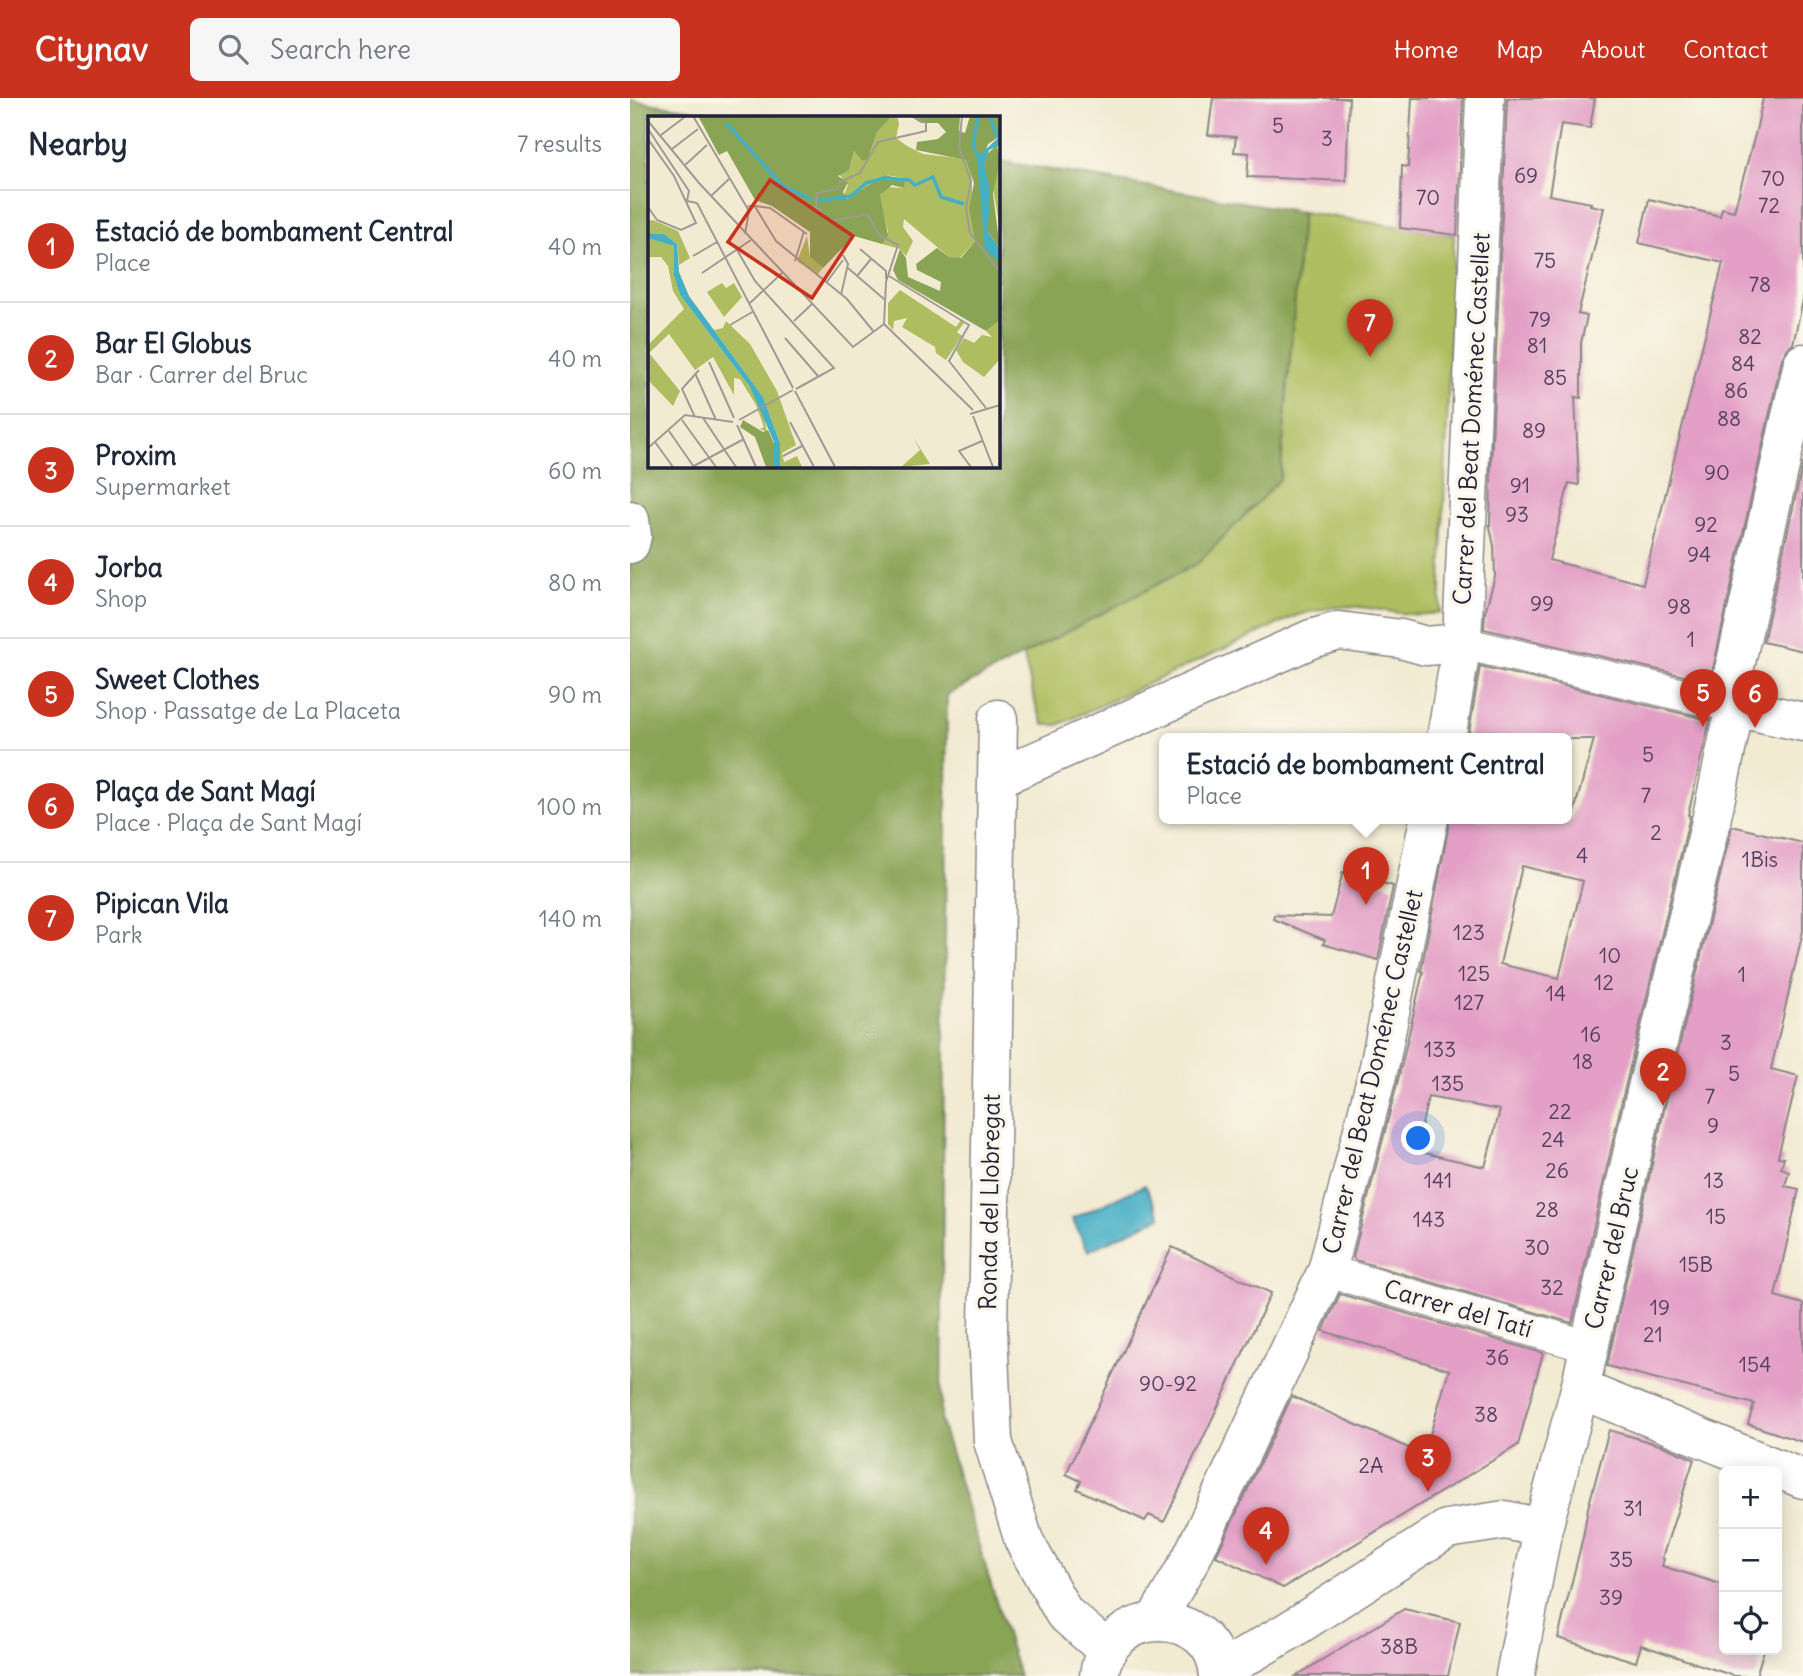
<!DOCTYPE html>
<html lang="en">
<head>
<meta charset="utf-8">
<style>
	body { margin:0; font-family:Delius,sans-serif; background:#f6f6f7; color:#1f2937 }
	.controls { position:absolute; right:21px; bottom:21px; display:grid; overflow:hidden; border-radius:10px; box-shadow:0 4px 18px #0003 }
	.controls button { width:63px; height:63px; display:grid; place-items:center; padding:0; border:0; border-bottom:2px solid #e0e1e3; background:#fff; color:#1f2937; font:35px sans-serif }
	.you { position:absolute; left:789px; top:1041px; width:24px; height:24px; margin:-18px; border:5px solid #fff; border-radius:50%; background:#1a73e8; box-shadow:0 0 0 10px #1a73e833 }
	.badge { display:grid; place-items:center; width:46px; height:46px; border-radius:50%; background:#c8321e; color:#fff; font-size:23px; font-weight:700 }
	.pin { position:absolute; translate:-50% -58px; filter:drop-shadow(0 2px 4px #0008) }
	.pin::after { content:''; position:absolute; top:37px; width:24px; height:21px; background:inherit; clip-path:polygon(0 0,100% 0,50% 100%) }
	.popup { position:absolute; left:529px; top:635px; width:413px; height:91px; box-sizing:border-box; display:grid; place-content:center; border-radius:10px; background:#fff; filter:drop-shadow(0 2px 5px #0005); font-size:23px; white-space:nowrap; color:#747a83 }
	.popup b { font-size:26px; color:#1f2937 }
	.popup::after { content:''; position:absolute; left:50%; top:100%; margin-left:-14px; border:14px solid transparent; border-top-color:#fff }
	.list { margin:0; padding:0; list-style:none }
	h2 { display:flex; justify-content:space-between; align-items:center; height:91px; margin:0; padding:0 28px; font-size:30px }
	h2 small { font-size:23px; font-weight:400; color:#747a83 }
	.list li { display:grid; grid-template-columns:46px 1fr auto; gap:21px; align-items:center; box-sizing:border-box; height:112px; padding:0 28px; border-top:2px solid #e0e1e3 }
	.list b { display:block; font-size:26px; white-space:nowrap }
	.list p { margin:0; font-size:23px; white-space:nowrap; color:#747a83 }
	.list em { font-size:23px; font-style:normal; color:#747a83 }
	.icon { flex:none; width:38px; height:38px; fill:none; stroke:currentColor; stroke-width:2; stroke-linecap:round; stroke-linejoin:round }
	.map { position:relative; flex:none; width:1173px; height:1578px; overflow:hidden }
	header { display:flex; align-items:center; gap:42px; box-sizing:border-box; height:98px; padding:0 35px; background:#c8321e; color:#fff }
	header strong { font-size:33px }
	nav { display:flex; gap:38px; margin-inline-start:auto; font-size:24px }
	.search { width:490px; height:63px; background:#f6f6f7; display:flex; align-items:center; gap:18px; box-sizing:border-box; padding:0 24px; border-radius:10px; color:#747a83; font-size:26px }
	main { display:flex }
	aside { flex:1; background:#fff }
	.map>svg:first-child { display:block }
	.green { fill:#aebd5f; stroke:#68704d; stroke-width:2 }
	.forest { fill:#8aa456; stroke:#566348; stroke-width:2 }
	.water { fill:#45afc4; stroke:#346880; stroke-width:2 }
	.building { fill:#e39fc6; fill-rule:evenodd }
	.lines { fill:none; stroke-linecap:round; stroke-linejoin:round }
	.pedestrian-casing { stroke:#8a8686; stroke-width:34 }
	.minor-casing { stroke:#8a8686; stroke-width:41 }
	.pedestrian { stroke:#fff; stroke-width:32 }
	.minor { stroke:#fff; stroke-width:38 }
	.labels { text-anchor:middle; stroke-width:7; stroke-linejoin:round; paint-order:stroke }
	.number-label { font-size:21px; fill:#52415e }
	.street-label { font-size:24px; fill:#22223b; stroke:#fbf7ec }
	.inset-river { fill:none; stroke:#45afc4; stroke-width:3.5 }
	.inset-road { fill:none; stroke:#9f9a95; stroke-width:2 }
	.view { fill:#c8321e; fill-opacity:0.15; stroke:#c8321e; stroke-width:3.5 }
	.inset-edge { fill:none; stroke:#22223b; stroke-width:3.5 }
</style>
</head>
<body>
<header>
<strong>Citynav</strong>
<div class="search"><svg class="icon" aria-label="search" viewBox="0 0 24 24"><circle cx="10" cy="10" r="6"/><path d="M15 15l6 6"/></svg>Search here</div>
<nav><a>Home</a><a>Map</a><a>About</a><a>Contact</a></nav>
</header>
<main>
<aside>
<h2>Nearby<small>7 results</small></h2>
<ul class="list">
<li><span class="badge">1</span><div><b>Estació de bombament Central</b><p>Place</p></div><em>40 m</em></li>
<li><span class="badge">2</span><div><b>Bar El Globus</b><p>Bar · Carrer del Bruc</p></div><em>40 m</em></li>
<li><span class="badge">3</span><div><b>Proxim</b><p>Supermarket</p></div><em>60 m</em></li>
<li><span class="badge">4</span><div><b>Jorba</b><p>Shop</p></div><em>80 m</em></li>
<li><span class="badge">5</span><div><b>Sweet Clothes</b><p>Shop · Passatge de La Placeta</p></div><em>90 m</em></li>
<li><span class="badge">6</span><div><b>Plaça de Sant Magí</b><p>Place · Plaça de Sant Magí</p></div><em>100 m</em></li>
<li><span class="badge">7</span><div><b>Pipican Vila</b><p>Park</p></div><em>140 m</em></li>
</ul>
</aside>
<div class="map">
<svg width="1173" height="1578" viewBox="0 0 1173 1578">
	<rect width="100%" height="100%" fill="#fbf7ec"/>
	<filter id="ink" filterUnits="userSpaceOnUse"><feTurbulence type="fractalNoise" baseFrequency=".0143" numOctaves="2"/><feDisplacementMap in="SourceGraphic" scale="14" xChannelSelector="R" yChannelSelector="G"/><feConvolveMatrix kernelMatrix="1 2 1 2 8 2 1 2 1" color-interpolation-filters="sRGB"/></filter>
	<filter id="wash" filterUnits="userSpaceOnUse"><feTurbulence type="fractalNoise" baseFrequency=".00686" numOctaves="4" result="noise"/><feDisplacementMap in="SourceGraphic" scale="28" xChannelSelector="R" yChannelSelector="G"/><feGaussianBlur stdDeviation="1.57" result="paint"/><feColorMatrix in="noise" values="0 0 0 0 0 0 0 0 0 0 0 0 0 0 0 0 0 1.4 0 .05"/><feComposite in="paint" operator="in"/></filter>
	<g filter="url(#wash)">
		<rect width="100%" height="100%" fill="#f2ead1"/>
		<path class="green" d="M672,114L824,137L810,514C782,521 756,511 728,509C708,507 688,512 668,517L428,627H414L407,611L393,556L568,465L650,381Z"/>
		<path class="forest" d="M0,2L106,19H19V368H368V63L672,114L650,381L568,465L317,597L311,1324L389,1578H0Z"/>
		<path class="water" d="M515,1087L531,1119L458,1153L442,1121Z"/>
		<g id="blocks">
			<path class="building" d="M583,0H719L716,83L617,79L619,55L604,54L606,39L578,37Z
				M782,0H833L827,137L770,130L772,68L778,69Z
				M877,0H965L960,30L931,26L919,97L961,105L960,107L974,110L948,216L957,218L951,245V300L945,299L949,387L939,385L919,462L1013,486L1093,165L1009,145L1019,101L1090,118L1092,110L1104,113L1126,33L1133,0H1173V202L1163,246L1157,251L1152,260L1080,584L854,531L855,514L865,479L864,448L860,429L861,368Z
				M1173,365V553L1133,544Z
				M850,568L1080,622L1058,717L1060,718L993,998L942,1225L725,1162L723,1159L770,974L793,874L791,873L820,721H942L964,641H838ZM892,768L953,783L929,880L870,866ZM798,999L870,1012L855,1069L786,1053Z
				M1102,728L1173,745V833L1141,971L1168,978L1148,1059L1154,1060L1151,1070L1159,1073L1155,1088L1169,1091L1145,1198L1173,1206V1344L1118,1326L1124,1306L977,1268L1035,1008Z
				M713,774L763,788L748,862L693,846L695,842L643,821L644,817L701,819Z
				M542,1149L641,1195L534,1424L519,1417L515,1423L447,1391L451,1383L436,1376Z
				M710,1196L913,1255L888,1347L653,1490L586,1458L662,1298L794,1357L819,1272L693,1233Z
				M979,1332L1033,1348L1064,1361L1032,1460L1034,1461L1032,1468L1094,1487V1552H1134L1126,1578H1104L1011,1547L1006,1564L928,1540L953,1439L958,1410Z
				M774,1511L830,1524L818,1578H666Z"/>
		</g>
	</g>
	<g filter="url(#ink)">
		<use href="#blocks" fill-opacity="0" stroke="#8a8686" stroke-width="2"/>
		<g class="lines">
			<g class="pedestrian-casing">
				<path id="pedestrian" d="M832,545L1105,609
					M697,1173L960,1249"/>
			</g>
			<g class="minor-casing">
				<path id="minor" d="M0,422L2,438L0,446
					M1105,609L1173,624
					M368,621L358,1233L363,1343L394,1443L434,1515L477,1552
					M816,641L832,545L855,0
					M368,680L681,541L709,533L771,541L796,548L832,545
					M950,1291L1173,1381
					M525,1523L561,1461L697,1173L749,969L799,721
					M589,1574L657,1534L817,1431L875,1422L913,1430
					M469,1578C477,1505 585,1507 589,1578
					M885,1578L913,1430L950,1291L1014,1003L1081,723L1105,609L1102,582L1173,265"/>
			</g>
			<use href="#pedestrian" class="pedestrian"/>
			<use href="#minor" class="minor"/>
		</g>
	</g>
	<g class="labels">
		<g class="number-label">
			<text x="648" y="35">5</text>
			<text x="697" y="48">3</text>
			<text x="896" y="85">69</text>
			<text x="1143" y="88">70</text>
			<text x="798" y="107">70</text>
			<text x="1139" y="115">72</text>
			<text x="915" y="170">75</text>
			<text x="1130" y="194">78</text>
			<text x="910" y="229">79</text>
			<text x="1120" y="246">82</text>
			<text x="907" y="255">81</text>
			<text x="1113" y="273">84</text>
			<text x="925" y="287">85</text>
			<text x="1106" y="300">86</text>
			<text x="1099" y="328">88</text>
			<text x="904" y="340">89</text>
			<text x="1087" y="382">90</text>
			<text x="890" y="395">91</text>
			<text x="887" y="424">93</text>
			<text x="1076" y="434">92</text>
			<text x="1069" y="464">94</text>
			<text x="912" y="513">99</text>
			<text x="1049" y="516">98</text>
			<text x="1061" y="549">1</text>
			<text x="1018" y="664">5</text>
			<text x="1016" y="705">7</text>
			<text x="1026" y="742">2</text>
			<text x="952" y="765">4</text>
			<text x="1130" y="769">1Bis</text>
			<text x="839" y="842">123</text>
			<text x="980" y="865">10</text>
			<text x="844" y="883">125</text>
			<text x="1112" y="884">1</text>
			<text x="974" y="892">12</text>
			<text x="926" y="903">14</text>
			<text x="839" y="912">127</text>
			<text x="961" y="944">16</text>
			<text x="1096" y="952">3</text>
			<text x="810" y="959">133</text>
			<text x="953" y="971">18</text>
			<text x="1104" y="983">5</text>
			<text x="818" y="993">135</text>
			<text x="1080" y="1006">7</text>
			<text x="930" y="1021">22</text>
			<text x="1083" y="1035">9</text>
			<text x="923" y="1049">24</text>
			<text x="927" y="1080">26</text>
			<text x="808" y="1090">141</text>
			<text x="1084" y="1090">13</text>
			<text x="917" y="1119">28</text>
			<text x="1086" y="1126">15</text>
			<text x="799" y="1129">143</text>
			<text x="907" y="1157">30</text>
			<text x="1066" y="1174">15B</text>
			<text x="922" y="1197">32</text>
			<text x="1030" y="1217">19</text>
			<text x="1023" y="1244">21</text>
			<text x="867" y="1267">36</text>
			<text x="1125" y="1274">154</text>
			<text x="538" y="1293">90-92</text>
			<text x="856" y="1324">38</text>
			<text x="741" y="1375">2A</text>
			<text x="1003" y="1418">31</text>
			<text x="991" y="1469">35</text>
			<text x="981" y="1507">39</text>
			<text x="769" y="1556">38B</text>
		</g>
		<g class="street-label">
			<text transform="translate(842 321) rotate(-87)" y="8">Carrer del Beat Doménec Castellet</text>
			<text transform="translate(743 974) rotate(-77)" y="8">Carrer del Beat Doménec Castellet</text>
			<text transform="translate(360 1104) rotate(-89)" y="8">Ronda del Llobregat</text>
			<text transform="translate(982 1150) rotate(-77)" y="8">Carrer del Bruc</text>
			<text transform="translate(828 1211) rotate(16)" y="8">Carrer del Tatí</text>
		</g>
	</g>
	<g transform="translate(18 18)">
		<rect width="352" height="352" fill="#f2ead1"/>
		<path d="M244,0H249L251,8L248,22L259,30L275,38L318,43L323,54L327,125L311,143L301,141L256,103L255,111L265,125L258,140L252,133L234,128L240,116L231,81L238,71L256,72V62L237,59L203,82L195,81L200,69L191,58L201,54L206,35L214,45L221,41L229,15ZM352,45V113L345,72ZM5,104L30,115L42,142L31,149L29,128L16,118L0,117V105ZM159,120L162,141L175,152L169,159L149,145ZM1,121L26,130V160L32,179L102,271L115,295L119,316L112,313L116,311L108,289L92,263L86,262V279L65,241L47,254L21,218L1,237L32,275L25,290L0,264V229L36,193L25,175L20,150L13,141H0ZM74,167L78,172L86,167L94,181L76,201L59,176ZM252,174L308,211L313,204L316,207L309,216L314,220L298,244L288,237L287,231L254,211L259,202L246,205L245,214L240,208V187ZM352,204V243L336,261L315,246L308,234L316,222L326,227L334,219L344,221L338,215ZM78,205L102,228L129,275L148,329L134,337L136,346L149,340L154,351H132V327L115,281L66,214L75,212ZM265,321L282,348L253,351L272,334Z" fill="#aebd5f"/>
		<path d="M50,0H244L229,16L220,43L214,45L206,35L201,54L190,60L200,66L195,76L199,83L237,59L257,64L256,72L244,69L232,79L240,120L234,128L206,120L175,152L162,141V116L124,90L107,84L79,35L71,39ZM262,0H312L311,15L317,17L322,0H352V20L340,28L332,53L335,107L352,146V204L338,215L250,164L245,154L252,133L258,142L260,161L292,175L293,166L269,154L268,148L289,132L301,141L313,142L327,125L321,92L326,67L318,44L268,34L269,26L290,23L298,16L290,7H273ZM349,29L352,45L345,78L352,133L340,116L336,49L337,40ZM95,304L115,316L120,314L128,332L126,351H118L107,321L92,311Z" fill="#8aa456"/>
		<path d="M352,20V29L341,34L336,49L342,73L340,116L352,133V146L337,134L329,42ZM0,117L16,118L29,128L31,156L41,180L115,281L132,327V351H126V326L102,271L32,179L26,160V130L0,122Z" fill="#45afc4"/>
		<path class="inset-river" d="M330,0L325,29L332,45M342,0L349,22M78,7L135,70L165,84M170,85L203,80L218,67L236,62L261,64L267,69L285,61L293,81L316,88"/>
		<path class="inset-road" d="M45,0L101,95L97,118M314,0L311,32L323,65L318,92L322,117L352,156M0,5L51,67L205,231L236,208M0,13L41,75L39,85L49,87M13,19L38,0M0,23L26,60L48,107L33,114L9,104L0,91M24,33L50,13M36,50L59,29M63,80L81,63M49,87L145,272M107,90L122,92L159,118M99,91L106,89L128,125L199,183L226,216M212,133L238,155V163M89,134L107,165L186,252L148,273M45,140L69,126M147,145L156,115M200,152L237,184M54,157L103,124M209,160L223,143M241,160L321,209L301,245L338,292M178,167L195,144M193,179L200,148L195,139M102,187L134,157M146,205L164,188M236,208L238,166L250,129L231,119L219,98L182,105L168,91L169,77L189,73L192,66L212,57L230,26L278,15V7L264,0M236,208L325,294M82,209L106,195M137,222L170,260M61,246L86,302M47,257L68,304M147,275L187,351M322,298L352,289M325,300L345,351M47,301L34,273L51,254M55,302L88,351M34,304L68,351M91,304L145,274M142,306L166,351M89,309L108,351M21,315L46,351M7,326L25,351M0,332L37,299L85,306M135,340L154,330M44,351L96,323M323,351L311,335L334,325"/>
		<path class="view" d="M122,64L205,120L164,182L80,126Z"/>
		<rect width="352" height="352" class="inset-edge"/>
	</g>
</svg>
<div class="controls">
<button>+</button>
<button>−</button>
<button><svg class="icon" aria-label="locate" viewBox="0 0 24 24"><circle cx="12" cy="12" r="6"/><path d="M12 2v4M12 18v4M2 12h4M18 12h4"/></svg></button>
</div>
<div class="you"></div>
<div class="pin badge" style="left:736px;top:807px">1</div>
<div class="popup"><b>Estació de bombament Central</b>Place</div>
<div class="pin badge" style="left:1033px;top:1008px">2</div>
<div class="pin badge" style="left:798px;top:1394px">3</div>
<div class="pin badge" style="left:636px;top:1467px">4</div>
<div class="pin badge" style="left:1073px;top:629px">5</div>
<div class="pin badge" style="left:1125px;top:630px">6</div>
<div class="pin badge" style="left:740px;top:259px">7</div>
</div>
</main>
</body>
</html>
